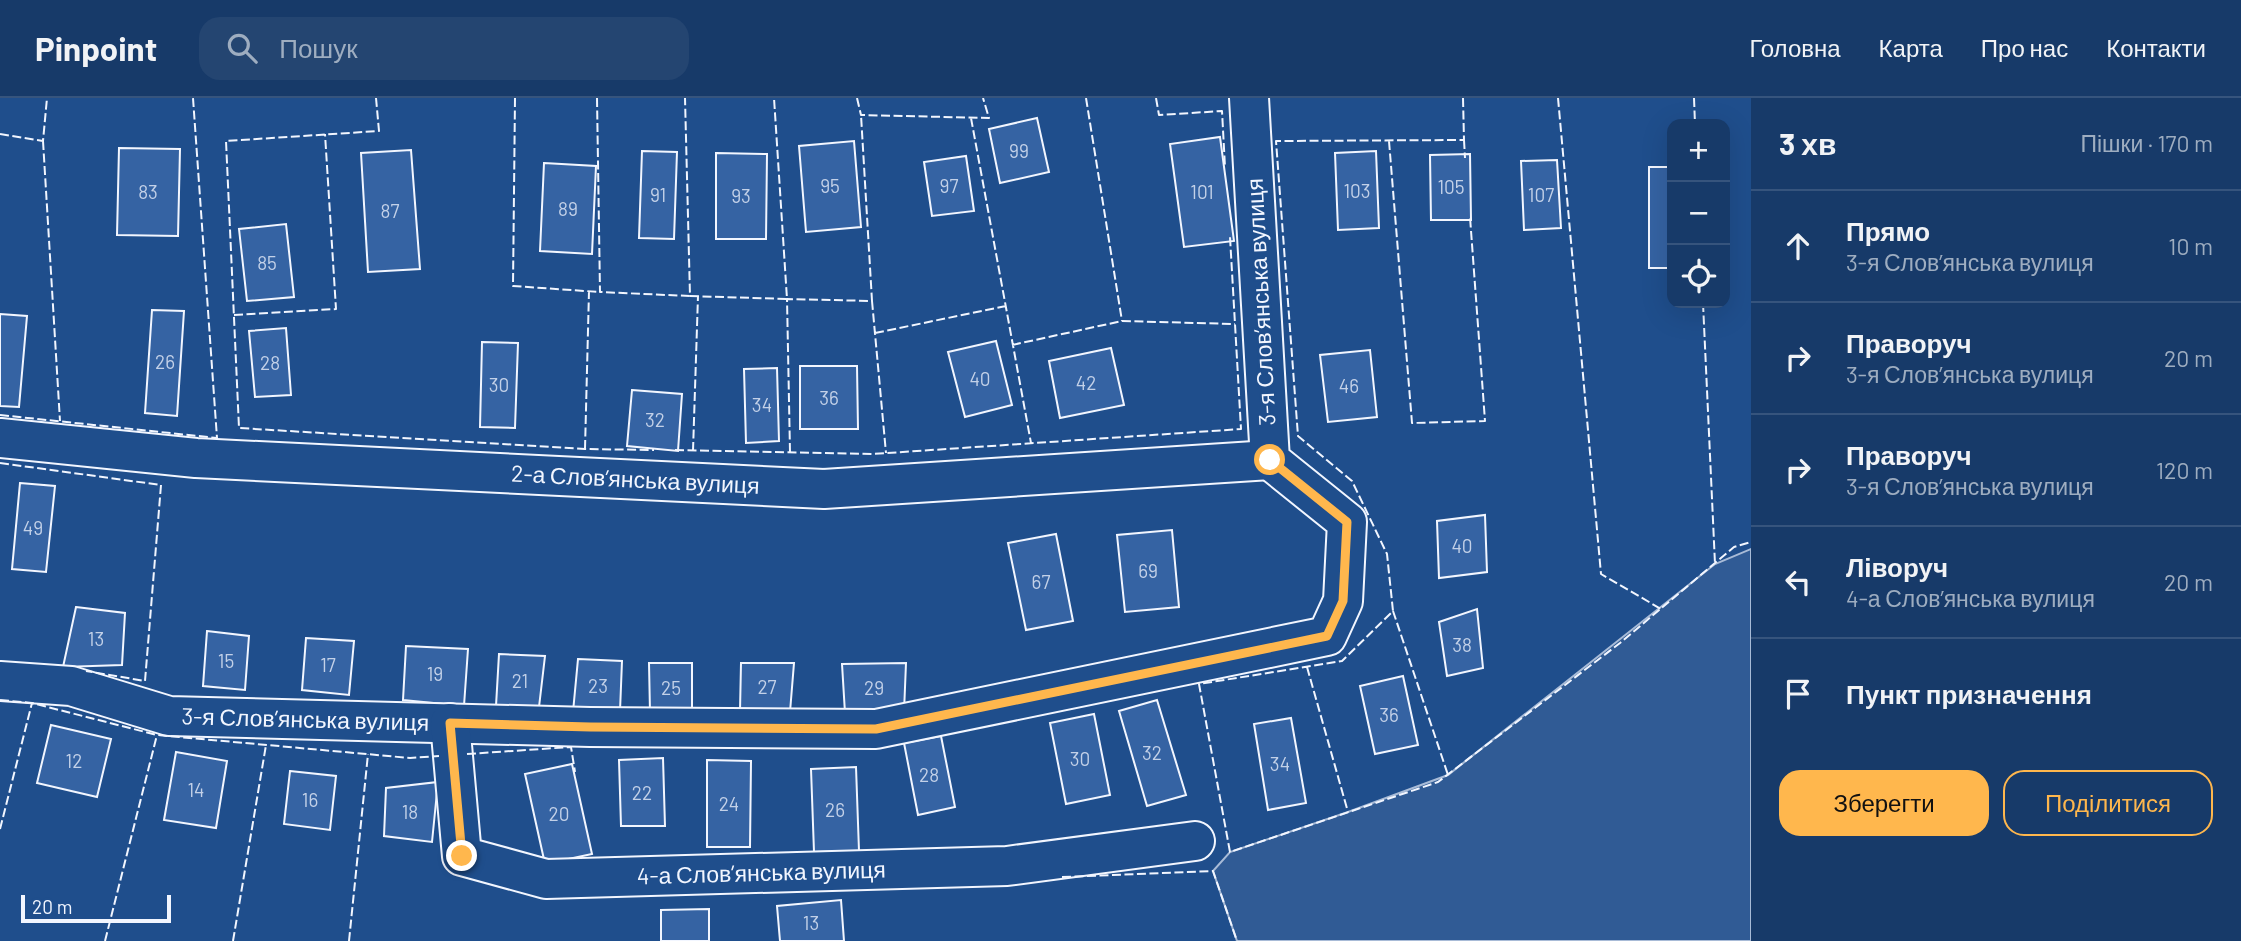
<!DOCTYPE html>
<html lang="uk">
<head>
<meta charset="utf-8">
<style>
	body { margin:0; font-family:Barlow,sans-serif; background:#244571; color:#f1f3f6 }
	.controls { position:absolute; right:21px; top:21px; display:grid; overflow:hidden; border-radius:14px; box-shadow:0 7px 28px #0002 }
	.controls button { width:63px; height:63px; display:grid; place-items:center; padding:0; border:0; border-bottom:2px solid #36547d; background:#173a69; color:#f1f3f6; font:35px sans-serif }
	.scale { position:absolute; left:21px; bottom:18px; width:150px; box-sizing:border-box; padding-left:7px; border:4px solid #f2f6ff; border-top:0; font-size:19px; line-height:24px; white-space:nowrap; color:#f2f6ff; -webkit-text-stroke:5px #1f4e8c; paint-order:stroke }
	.stop { position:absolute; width:21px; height:21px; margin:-16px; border:5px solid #ffb74d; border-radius:50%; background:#fff }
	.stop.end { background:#ffb74d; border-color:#fff; box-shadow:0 2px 7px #0008 }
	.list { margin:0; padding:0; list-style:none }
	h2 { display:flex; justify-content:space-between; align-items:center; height:91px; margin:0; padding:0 28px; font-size:30px }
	h2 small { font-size:23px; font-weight:400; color:#9eadc0 }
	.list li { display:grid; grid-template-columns:46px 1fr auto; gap:21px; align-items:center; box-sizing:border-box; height:112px; padding:0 28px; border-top:2px solid #36547d }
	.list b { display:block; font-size:26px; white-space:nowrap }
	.list p { margin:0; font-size:23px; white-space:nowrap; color:#9eadc0 }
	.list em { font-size:23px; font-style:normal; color:#9eadc0 }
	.actions { display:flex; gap:14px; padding:21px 28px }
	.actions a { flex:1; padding:16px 0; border:2px solid #ffb74d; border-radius:21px; text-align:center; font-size:24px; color:#ffb74d }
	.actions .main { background:#ffb74d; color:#111 }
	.icon { flex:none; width:38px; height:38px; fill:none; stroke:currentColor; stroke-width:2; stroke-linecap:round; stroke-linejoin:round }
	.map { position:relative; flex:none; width:1751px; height:843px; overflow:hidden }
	header { display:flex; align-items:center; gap:42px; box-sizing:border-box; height:98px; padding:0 35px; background:#173a69; border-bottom:2px solid #36547d }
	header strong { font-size:33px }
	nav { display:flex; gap:38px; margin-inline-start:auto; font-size:24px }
	.search { width:490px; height:63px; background:#244571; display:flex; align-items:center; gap:18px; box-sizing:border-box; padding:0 24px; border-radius:21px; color:#9eadc0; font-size:26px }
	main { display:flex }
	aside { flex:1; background:#173a69 }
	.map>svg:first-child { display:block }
	.built { fill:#305b95; stroke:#a8bbd7; stroke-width:2 }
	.building { fill:#3563a3; stroke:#f2f6ff; stroke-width:2 }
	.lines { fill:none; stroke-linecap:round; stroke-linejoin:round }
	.minor-casing { stroke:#f2f6ff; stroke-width:42 }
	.minor { stroke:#1f4e8c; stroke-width:38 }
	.fence { stroke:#f2f6ff; stroke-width:2; stroke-dasharray:9 3.5; stroke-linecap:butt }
	.route { stroke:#ffb74d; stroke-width:9 }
	.labels { text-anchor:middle; stroke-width:5; stroke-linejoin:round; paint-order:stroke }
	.number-label { font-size:19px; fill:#c3d1e8 }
	.street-label { font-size:23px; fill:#f2f6ff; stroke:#1f4e8c }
</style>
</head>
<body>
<header>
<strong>Pinpoint</strong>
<div class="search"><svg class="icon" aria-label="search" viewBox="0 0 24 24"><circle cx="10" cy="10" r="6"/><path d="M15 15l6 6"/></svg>Пошук</div>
<nav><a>Головна</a><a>Карта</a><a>Про нас</a><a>Контакти</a></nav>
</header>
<main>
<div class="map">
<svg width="1751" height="843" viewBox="0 0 1751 843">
	<rect width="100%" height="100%" fill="#1f4e8c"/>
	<path class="built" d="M1751,451V843H1237L1213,773L1230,754L1348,714L1448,677L1715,466Z"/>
	<path class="building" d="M1037,20L1049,74L1000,85L989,31Z
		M1220,39L1234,143L1184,149L1170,46Z
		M854,43L861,129L806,134L799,48Z
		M119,50L180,51L178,138L117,137Z
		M411,52L420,171L368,174L361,55Z
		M642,53L677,54L674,141L639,140Z
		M1376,53L1379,130L1338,132L1335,55Z
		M716,55L767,56L766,141H716Z
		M1470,56L1471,122H1431L1430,57Z
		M966,58L974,113L932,118L924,64Z
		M1557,62L1561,130L1524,132L1521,63Z
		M544,65L596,68L592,156L540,153Z
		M1649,69H1672V170H1649Z
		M286,126L294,199L247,203L239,131Z
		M152,212L184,213L177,318L145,315Z
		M0,216L27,218L19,309L0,308Z
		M286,230L291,297L255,299L249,233Z
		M996,243L1012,307L965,319L948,254Z
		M482,244L518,245L515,330L480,329Z
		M1111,250L1124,307L1060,320L1049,263Z
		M1370,252L1377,319L1328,324L1320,257Z
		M800,268H857L858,331H800Z
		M777,270L779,343L746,345L744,271Z
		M632,292L682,296L678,353L627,348Z
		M20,385L55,388L46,474L12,471Z
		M1485,417L1487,474L1439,480L1437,423Z
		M1172,432L1179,509L1125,514L1117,437Z
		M1056,436L1073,523L1026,532L1008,445Z
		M76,509L125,515L122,567L63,569Z
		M1477,511L1483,570L1447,578L1439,524Z
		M207,533L249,538L245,592L203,588Z
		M306,540L354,543L349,597L302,592Z
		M406,548L468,551L464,608L403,602Z
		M499,556L545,558L539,609L496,608Z
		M578,561L622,563L620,613L573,614Z
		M649,565H692V615L650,614Z
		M741,565H794L790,614L740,613Z
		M906,565L904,614L845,615L842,566Z
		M1403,578L1418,647L1375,656L1360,588Z
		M1157,602L1186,697L1147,708L1119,613Z
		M1094,616L1110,697L1066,706L1050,625Z
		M1291,620L1306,705L1268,712L1254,626Z
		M51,627L111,641L97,699L37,685Z
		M941,638L955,709L918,717L904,645Z
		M176,654L227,663L216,730L164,722Z
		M663,660L665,728H621L619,662Z
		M707,662L751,663L750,749H707Z
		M572,666L592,756L545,766L525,676Z
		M856,669L859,753L814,754L811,671Z
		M290,673L336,678L330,732L284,726Z
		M438,684L432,744L384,738L386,690Z
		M841,802L844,843H780L777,808Z
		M709,811V843H661V812Z"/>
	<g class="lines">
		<g class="minor-casing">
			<g id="minor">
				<path id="s1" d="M0,340L196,360L824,391L1270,362"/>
				<path id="s2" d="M0,583L71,588L169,618L590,629L876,631L1327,538L1343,503L1347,424L1270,362L1249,0"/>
				<path id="s3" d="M450,625L462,758L546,781L1007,768L1195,743"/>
			</g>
		</g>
		<use href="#minor" class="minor"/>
		<path class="fence" d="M376,0L379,33L226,43L239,330L585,351L654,352
			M515,0L513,188L600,194
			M597,0L600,194L690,198L685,0
			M857,0L861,17L989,20L983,0
			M1086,0L1122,223
			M1156,0L1159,17L1222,13L1225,69
			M1463,0L1464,42L1276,43L1298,338L1352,383L1387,456L1393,513L1342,563L1199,586L1230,754L1438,684L1620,545L1734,449L1751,444
			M1558,0L1601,476L1661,511
			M1694,0L1695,26
			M971,20L1031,345
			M0,36L43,43L47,0
			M1464,42L1465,60
			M43,43L60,323
			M1389,43L1412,325L1485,323L1470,119
			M690,198L787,201L774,0
			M872,203L886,355
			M1703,205L1715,466
			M234,217L336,211L325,36
			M875,235L1006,208
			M1012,247L1122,223L1235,226
			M0,317L217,340L193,0
			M585,351L589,193
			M675,352L873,356L1241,331L1230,139
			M693,353L698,198
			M790,354L787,201L872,203L861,17
			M0,365L161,387L145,583L86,573
			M1393,513L1448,677
			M1307,569L1348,714
			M0,602L32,605L157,637L410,660L439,658
			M467,656L571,649L575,674
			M0,731L32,605
			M1062,779L1213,773L1237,843
			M105,843L157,637
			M233,843L266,647
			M349,843L368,656"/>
	</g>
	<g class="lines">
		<path class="route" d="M462,758L450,625L590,629L876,631L1327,538L1343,503L1347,424L1270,362"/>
	</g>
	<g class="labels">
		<g class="number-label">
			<text x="1019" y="60">99</text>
			<text x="830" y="95">95</text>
			<text x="949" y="95">97</text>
			<text x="1451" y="96">105</text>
			<text x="1357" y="100">103</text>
			<text x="148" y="101">83</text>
			<text x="1202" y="101">101</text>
			<text x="658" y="104">91</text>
			<text x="1541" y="104">107</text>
			<text x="741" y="105">93</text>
			<text x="568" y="118">89</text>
			<text x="390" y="120">87</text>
			<text x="267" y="172">85</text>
			<text x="165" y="271">26</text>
			<text x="270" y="272">28</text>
			<text x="980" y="288">40</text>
			<text x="1086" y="292">42</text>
			<text x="499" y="294">30</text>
			<text x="1349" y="295">46</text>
			<text x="829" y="307">36</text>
			<text x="762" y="314">34</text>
			<text x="655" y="329">32</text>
			<text x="33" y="437">49</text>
			<text x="1462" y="455">40</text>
			<text x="1148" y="480">69</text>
			<text x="1041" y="491">67</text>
			<text x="96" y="548">13</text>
			<text x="1462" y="554">38</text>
			<text x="226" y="570">15</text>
			<text x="328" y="574">17</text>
			<text x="435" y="583">19</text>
			<text x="520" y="590">21</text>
			<text x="598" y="595">23</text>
			<text x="767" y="596">27</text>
			<text x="671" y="597">25</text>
			<text x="874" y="597">29</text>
			<text x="1389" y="624">36</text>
			<text x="1152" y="662">32</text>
			<text x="1080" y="668">30</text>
			<text x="74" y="670">12</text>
			<text x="1280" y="673">34</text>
			<text x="929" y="684">28</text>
			<text x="196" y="699">14</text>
			<text x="642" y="702">22</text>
			<text x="310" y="709">16</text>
			<text x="729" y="713">24</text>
			<text x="835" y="719">26</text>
			<text x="410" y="721">18</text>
			<text x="559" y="723">20</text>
			<text x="811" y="832">13</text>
		</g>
		<g class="street-label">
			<text transform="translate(1261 204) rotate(-93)" y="8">3-я Слов’янська вулиця</text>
			<text dy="8" stroke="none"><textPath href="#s1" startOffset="637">2-а Слов’янська вулиця</textPath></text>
			<text dy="8" stroke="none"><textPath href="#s2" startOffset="310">3-я Слов’янська вулиця</textPath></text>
			<text dy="8" stroke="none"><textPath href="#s3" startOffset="436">4-а Слов’янська вулиця</textPath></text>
		</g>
	</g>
</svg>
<div class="controls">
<button>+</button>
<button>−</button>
<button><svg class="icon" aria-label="locate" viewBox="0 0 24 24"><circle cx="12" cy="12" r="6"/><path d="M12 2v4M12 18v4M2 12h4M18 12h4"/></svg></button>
</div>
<div class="scale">20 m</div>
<div class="stop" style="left:1270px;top:362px"></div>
<div class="stop end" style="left:462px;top:758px"></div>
</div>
<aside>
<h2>3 хв<small>Пішки · 170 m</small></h2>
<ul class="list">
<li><svg class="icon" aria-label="ahead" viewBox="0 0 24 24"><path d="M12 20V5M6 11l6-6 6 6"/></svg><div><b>Прямо</b><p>3-я Слов’янська вулиця</p></div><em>10 m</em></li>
<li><svg class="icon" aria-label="right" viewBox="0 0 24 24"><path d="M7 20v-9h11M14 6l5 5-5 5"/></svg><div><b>Праворуч</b><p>3-я Слов’янська вулиця</p></div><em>20 m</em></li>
<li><svg class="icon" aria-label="right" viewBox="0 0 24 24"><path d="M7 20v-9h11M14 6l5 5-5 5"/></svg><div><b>Праворуч</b><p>3-я Слов’янська вулиця</p></div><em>120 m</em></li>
<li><svg class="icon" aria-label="left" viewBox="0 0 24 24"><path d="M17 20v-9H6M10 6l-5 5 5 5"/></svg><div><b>Ліворуч</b><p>4-а Слов’янська вулиця</p></div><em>20 m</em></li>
<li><svg class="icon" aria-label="arrive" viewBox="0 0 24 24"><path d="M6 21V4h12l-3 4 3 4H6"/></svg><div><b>Пункт призначення</b></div></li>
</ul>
<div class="actions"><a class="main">Зберегти</a><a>Поділитися</a></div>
</aside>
</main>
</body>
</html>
